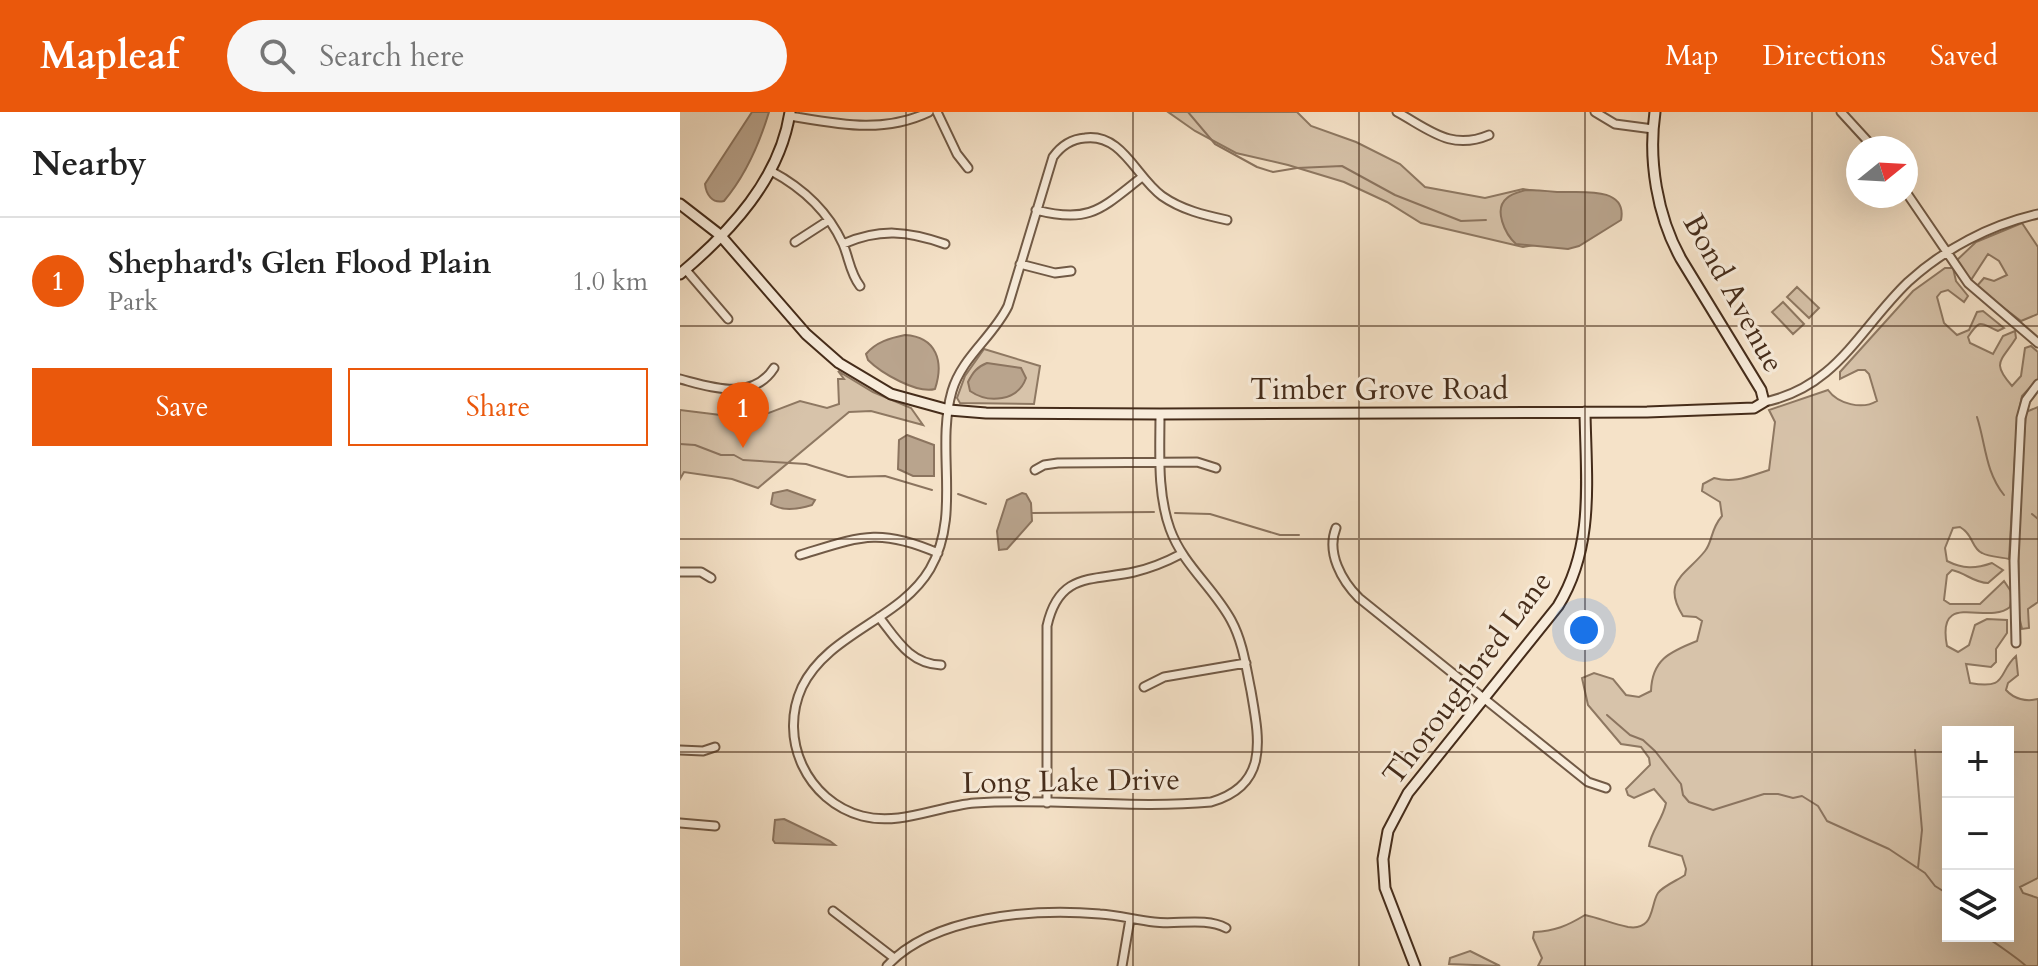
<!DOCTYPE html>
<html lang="en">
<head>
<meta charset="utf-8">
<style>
	body { margin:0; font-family:Cardo,serif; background:#f6f6f6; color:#222 }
	.controls { position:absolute; right:24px; bottom:24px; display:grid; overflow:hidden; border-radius:0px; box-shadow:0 8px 32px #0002 }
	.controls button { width:72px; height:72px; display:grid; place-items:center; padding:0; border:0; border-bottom:2px solid #e0e0e0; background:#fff; color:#222; font:40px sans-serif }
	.compass { position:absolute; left:1166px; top:24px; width:72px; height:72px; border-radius:50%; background:#fff; box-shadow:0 8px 32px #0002; rotate:72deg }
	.you { position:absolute; left:904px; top:518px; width:28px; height:28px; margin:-20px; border:6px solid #fff; border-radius:50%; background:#1a73e8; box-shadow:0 0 0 12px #1a73e833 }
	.badge { display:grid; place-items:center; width:52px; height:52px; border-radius:50%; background:#ea580c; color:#fff; font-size:26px; font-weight:700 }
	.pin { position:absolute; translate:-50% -66px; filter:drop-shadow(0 2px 4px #0008) }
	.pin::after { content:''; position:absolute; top:42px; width:28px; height:24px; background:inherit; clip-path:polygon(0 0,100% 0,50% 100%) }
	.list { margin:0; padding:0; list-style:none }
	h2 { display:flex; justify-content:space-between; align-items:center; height:104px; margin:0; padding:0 32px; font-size:34px }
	h2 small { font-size:26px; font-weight:400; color:#767676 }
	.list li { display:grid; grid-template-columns:52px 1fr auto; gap:24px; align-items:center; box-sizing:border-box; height:128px; padding:0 32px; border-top:2px solid #e0e0e0 }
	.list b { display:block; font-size:30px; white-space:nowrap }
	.list p { margin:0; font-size:26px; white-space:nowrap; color:#767676 }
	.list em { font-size:26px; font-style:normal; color:#767676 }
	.actions { display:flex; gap:16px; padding:24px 32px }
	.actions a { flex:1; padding:18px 0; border:2px solid #ea580c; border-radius:0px; text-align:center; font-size:28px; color:#ea580c }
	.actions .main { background:#ea580c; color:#fff }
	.icon { flex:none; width:44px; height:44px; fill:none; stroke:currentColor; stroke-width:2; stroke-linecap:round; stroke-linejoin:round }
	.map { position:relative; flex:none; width:1358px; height:854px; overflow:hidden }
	header { display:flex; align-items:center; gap:48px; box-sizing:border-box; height:112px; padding:0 40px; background:#ea580c; color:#fff }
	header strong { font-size:38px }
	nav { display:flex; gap:44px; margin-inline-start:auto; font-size:28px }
	.search { width:560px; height:72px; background:#f6f6f6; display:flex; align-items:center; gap:20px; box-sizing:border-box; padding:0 28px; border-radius:44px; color:#767676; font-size:30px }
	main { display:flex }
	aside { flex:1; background:#fff }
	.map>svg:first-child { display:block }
	.green { fill:#d7c3aa; stroke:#8e7862; stroke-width:2; fill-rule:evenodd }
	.water { fill:#b9a48d; stroke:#8b745f; stroke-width:2 }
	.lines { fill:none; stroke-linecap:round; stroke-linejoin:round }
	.stream { stroke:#8b745f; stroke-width:2 }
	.street-casing { stroke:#715a46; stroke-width:11 }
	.secondary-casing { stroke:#452c1a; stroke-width:13 }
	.street { stroke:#f8ecdb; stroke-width:7 }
	.secondary { stroke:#f8ecdb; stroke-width:9 }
	.grid { fill:none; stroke:#452c1a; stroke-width:2; stroke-opacity:0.55 }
	.labels { text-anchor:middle; stroke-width:6; stroke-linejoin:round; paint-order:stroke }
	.street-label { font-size:30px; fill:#452c1a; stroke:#f8ecdb }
</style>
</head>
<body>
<header>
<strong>Mapleaf</strong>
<div class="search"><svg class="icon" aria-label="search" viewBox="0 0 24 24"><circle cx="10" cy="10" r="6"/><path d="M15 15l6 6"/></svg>Search here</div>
<nav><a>Map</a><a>Directions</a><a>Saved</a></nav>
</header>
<main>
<aside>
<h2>Nearby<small></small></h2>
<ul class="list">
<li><span class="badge">1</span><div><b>Shephard's Glen Flood Plain</b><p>Park</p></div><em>1.0 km</em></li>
</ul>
<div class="actions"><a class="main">Save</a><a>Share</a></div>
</aside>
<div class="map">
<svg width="1358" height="854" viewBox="0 0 1358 854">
	<rect width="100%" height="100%" fill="#f5e2c8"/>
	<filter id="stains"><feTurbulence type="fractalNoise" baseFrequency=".0025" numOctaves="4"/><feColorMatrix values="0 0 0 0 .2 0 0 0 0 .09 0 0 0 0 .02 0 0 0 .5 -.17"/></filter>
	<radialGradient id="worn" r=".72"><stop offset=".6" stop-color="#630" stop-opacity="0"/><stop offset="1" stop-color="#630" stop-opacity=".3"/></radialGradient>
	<path class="green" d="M488,0H617L631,14L676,30L720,52L745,75L805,86L843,77L870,81L875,130L843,135L741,111L707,90L664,70L608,53L556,41L515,19Z
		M1342,111L1358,135V202L1341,209L1296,175L1304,166L1314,169L1327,163L1319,149L1308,142L1291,168L1276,149L1296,130Z
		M1265,156H1273L1276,169L1288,184L1284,190L1268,178L1261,180L1257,185L1264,211L1277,223L1289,218L1297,200L1303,199L1324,216L1318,219C1301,212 1301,205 1288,225L1290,231L1313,242L1323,224L1335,219L1336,226C1321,250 1311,250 1332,274L1341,264L1345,236L1351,234L1358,240V267L1342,284L1337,309L1329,447C1321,445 1309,445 1302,441C1291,436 1294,423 1280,415L1273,416L1265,436L1267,449C1283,457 1295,457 1312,451L1323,458L1308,471C1294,471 1286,461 1272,458L1267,463L1264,488L1270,492H1300L1324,469L1332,481L1330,495C1307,514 1256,477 1267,534L1278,540L1289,533L1295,513L1307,507L1327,508V521L1316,537V550L1311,555L1286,552L1290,571C1329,578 1317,561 1336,544L1338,563L1328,571L1326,578C1334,587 1346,590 1358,587V766L1340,775L1343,781L1358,786V854H858L862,846L853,826L854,820C875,819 887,814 905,803C919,806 933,812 948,815C975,819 970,793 978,781C983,774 998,768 1005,763L1006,757L1002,744L969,734C971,719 983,707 986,691L974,677L954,686L948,683L946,677L970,653L969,646L961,635L941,632L908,593L902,566L914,561L933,567L946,583L959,585L971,579C972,548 989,540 1017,529L1022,509L1016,505L1003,504C981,469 1006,463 1025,439C1033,429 1030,418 1042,404L1040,390L1022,379L1023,372L1034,366C1054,372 1070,364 1089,358L1095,310L1089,298L1148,278C1158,292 1182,298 1197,289L1189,262L1185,258H1178L1160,267V260L1233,179ZM1268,620H1328V824H1268Z
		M1117,175L1139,196L1129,206L1107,185Z
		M1103,190L1124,212L1113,222L1092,200Z
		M304,237L360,254L354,292L280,291L277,286L285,264Z
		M158,259L193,280L231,296L243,313L191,299L169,300L78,376L52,367L4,360L0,367V298L73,307L120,289L147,296L159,292L158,267H164Z
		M1358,295V490L1348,497L1349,516L1342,517L1339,504L1338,404L1346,300Z
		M790,839L820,854L769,852L770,846Z"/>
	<path class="water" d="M72,0H89C79,33 66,63 44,89C32,92 26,82 25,72Z
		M846,78C856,78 867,79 877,80C898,81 948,73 941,108L899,134L888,137L836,132C825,122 813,97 827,86C832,81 840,80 846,78Z
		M225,223C257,225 264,250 255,277C237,282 201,261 188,248L186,242C196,230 210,226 225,223Z
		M307,251L341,256L346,266C338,289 309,292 290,279L288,270C293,260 297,255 307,251Z
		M227,323L254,333V364H233L218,357L219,328Z
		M107,378L135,388L132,393C119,397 103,400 91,392L93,381Z
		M342,381L346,382L351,391L352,409L327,437L319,438L317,419L327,388Z
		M104,707L150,729L155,733L95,731L93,728L95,708Z"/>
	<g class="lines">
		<path class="stream" d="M508,0L535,32L577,55L593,60L617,56L662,54L715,83L781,109L806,108
			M1297,305C1306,333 1305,359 1324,383
			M0,332L15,333L41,343H54L63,348L126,352L168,365L205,364L252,378
			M278,382L306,392
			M352,401L474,400
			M495,401L530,402L600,423H619
			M1352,402L1358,407
			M927,603L950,623L963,628L975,639L1001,672L1003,683L1009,690L1033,698L1084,682H1098L1113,686L1122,684L1138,694L1147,709L1209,737L1245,761L1255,774L1268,782
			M1235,638L1242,718L1238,756
			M1303,824C1308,825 1341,849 1346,854
			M989,854H1046"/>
		<g class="street-casing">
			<path id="street" d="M257,0L277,42L288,56
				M717,0C750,18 771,39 809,23
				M915,0L935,12L973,17
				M1161,0L1194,36
				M110,4C158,12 203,22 249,0
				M91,59C123,76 148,99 163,132C169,146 170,161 180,174
				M1226,80L1288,171L1358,231
				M356,98C410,112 421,97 462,65
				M115,130L149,108
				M163,132C200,116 228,119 265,132
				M340,152L375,161L391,159
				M6,158L48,207
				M0,267C31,275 72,290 94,256
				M1084,290C1156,276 1180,216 1228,170C1264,137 1310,113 1358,102
				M480,302C480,340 477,381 490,417C503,453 533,475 551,508C563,530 566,555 571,579C579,626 590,673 531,690C453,697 374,686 295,691C258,694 220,714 182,704C127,689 98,627 122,575C148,521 220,508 250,457C282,402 255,338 272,279C282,245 313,225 328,194L373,45C381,34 391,27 405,26C442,21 456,65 482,84C502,98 524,103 547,108
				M355,358L364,353L378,351L517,350L536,356
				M656,416C646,441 662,469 679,486L908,670L926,676
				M120,443C179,425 198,415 258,441
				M0,460H21L31,466
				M199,505C217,528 230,552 261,553
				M1336,531L1334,449L1341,306L1346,288L1358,272
				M464,575L484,565L566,551
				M0,638L23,639L35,635
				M367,691V514C379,460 412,469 454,460C471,456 486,450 501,442
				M0,711L35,714
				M153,799L214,846
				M207,854C252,804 355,796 420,802C438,803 456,808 474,810C497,813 525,805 546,816
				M442,854L450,807"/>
		</g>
		<g class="secondary-casing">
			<path id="secondary" d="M0,92L40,123L126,222L159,251L211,282L269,298L306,301L480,302L967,300L1074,296L1084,290L1081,278L1001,147C977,104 968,48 975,0
				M0,162C50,120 100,67 110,0
				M735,854L705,776L703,747L708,719L728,681L878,494C915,434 906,367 905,300"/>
		</g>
		<use href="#street" class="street"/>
		<use href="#secondary" class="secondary"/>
	</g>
	<path class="grid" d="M226,0V854M453,0V854M679,0V854M905,0V854M1132,0V854M0,214H1358M0,427H1358M0,640H1268M1328,640H1358"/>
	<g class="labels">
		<g class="street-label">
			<text transform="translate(1054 181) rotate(61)" y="10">Bond Avenue</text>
			<text x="699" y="287">Timber Grove Road</text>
			<text transform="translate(787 566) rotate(-53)" y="10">Thoroughbred Lane</text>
			<text transform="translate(391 669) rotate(-1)" y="10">Long Lake Drive</text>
		</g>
	</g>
	<rect width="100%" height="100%" filter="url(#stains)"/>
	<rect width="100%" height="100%" fill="url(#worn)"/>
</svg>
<div class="controls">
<button>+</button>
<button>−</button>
<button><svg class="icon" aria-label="layers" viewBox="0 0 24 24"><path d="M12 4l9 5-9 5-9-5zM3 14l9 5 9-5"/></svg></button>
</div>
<svg class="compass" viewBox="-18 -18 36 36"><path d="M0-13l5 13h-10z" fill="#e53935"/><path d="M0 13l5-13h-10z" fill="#767676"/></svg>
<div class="you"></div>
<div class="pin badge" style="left:63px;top:336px">1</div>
</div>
</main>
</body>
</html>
